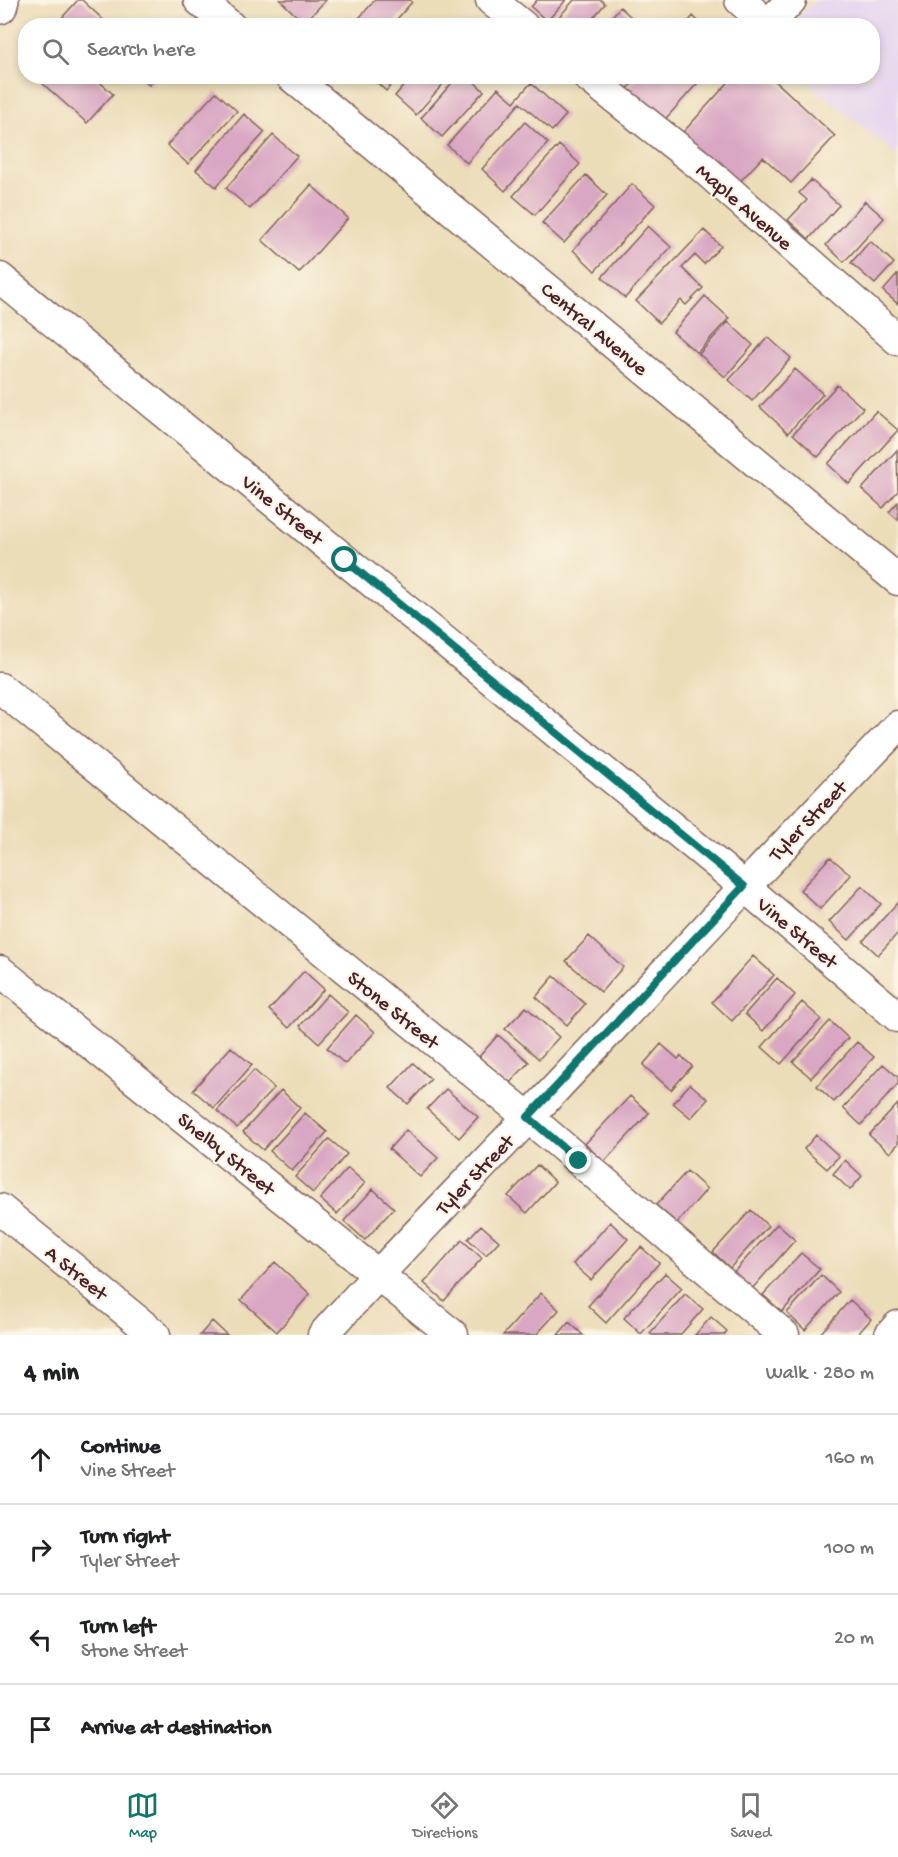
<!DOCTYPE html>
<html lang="en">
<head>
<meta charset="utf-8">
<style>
	body { margin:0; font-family:"Gochi Hand",sans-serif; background:#f2f2f2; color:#202124 }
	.stop { position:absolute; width:18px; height:18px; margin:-14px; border:4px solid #0f766e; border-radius:50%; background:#fff }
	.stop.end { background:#0f766e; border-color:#fff; box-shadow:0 2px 6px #0008 }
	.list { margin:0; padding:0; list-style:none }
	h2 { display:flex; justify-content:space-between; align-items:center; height:78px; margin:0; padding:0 24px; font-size:26px }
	h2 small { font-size:20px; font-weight:400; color:#757577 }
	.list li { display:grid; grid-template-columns:39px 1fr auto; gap:18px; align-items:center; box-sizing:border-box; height:90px; padding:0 24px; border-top:2px solid #e0e0e0 }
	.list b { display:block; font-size:22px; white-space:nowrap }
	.list p { margin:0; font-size:20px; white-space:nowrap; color:#757577 }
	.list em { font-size:20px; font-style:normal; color:#757577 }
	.icon { flex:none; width:33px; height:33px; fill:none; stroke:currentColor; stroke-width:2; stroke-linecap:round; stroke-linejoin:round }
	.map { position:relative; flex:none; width:898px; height:1335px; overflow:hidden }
	.search { position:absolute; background:#fff; box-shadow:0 3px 9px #0003; left:18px; right:18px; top:18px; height:66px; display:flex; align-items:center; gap:15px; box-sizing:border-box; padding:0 21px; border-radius:24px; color:#757577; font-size:22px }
	.sheet { height:438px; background:#fff }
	nav { display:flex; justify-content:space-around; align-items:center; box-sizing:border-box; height:84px; border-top:2px solid #e0e0e0; background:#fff; font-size:16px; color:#757577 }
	nav a { display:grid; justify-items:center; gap:3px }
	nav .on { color:#0f766e }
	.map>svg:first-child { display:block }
	.built { fill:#e5d3f0 }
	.building { fill:#d9a7c3 }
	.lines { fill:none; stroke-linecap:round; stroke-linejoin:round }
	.minor-casing { stroke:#83625d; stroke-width:33 }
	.major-casing { stroke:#83625d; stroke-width:36 }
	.minor { stroke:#fff; stroke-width:30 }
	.major { stroke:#fff; stroke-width:33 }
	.route { stroke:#0f766e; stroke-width:8 }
	.labels { text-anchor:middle; stroke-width:4.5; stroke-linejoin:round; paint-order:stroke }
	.street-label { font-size:21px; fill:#4a1f2b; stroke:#fcf5e5 }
</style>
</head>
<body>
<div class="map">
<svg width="898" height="1335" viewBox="0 0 898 1335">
	<rect width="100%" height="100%" fill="#fcf5e5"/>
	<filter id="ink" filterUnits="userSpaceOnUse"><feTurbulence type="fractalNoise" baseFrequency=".0167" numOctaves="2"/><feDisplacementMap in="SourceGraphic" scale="12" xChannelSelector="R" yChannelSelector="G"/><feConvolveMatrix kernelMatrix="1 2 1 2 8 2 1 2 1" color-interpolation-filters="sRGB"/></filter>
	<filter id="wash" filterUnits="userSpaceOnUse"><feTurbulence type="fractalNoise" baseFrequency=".008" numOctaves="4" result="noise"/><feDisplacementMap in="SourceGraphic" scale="24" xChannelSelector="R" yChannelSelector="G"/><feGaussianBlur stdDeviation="1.35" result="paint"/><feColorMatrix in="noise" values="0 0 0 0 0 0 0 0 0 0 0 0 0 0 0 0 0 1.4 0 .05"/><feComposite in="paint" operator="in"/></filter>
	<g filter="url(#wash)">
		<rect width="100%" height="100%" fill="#ecddb9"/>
		<path class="built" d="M815,0H898V156L800,77L872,76V26L791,25Z"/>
		<g id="blocks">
			<path class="building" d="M78,0H82L110,26H64L59,21Z
				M280,0H326L304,23Z
				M375,0H410L412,2L391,26H352Z
				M537,0H566L547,21L531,7Z
				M574,0H601L605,4L586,26H554L553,24Z
				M620,7L639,24L637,26H604Z
				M693,16L703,26H685Z
				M47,76H93L113,94L87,123L42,83Z
				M140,76H156L149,85Z
				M370,76H399L386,91Z
				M412,76H450L416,115L395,96Z
				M458,76H468L484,91L442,137L421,118Z
				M639,76H704L660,125L624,93Z
				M734,76H770L835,136L791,183L763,157L732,190L677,139Z
				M531,83L566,115L552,131L520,103L467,163L447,145L498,88L514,102Z
				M216,92L237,111L188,164L167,145Z
				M244,114L265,132L216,187L196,170Z
				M525,122L548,143L505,191L482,169Z
				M273,135L297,156L250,209L226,188Z
				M559,145L580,164L535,215L513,196Z
				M586,175L607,195L564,243L542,223Z
				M811,180L839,205L809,239L788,220L807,200L799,193Z
				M632,184L655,205L595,271L573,250Z
				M311,185L348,218L299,273L262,240Z
				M865,201L884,218L844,262L826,245Z
				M648,226L671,247L625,298L602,277Z
				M704,230L721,246L704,264L695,255L682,268L703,288L686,305L681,300L659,323L636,301Z
				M870,241L894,263L875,284L851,263Z
				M898,274V304L883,291Z
				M705,296L729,318L697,353L673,332Z
				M728,322L753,345L725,377L699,354Z
				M768,337L791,358L752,401L729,380Z
				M795,369L823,394L788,433L760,407Z
				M837,385L863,408L818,457L793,434Z
				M876,411L898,430L849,484L828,464Z
				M897,450L898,491L883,508L862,489Z
				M898,502V520L889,512Z
				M830,857L851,875L820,909L800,890Z
				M862,886L881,904L849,940L829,922Z
				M898,902V933L878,955L863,941Z
				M589,936L623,967L601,992L566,961Z
				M753,956L774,975L732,1021L712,1002Z
				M304,971L324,989L289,1028L269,1010Z
				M554,976L585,1004L567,1025L536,997Z
				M777,978L795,995L763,1031L745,1014Z
				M328,994L348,1012L319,1043L300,1026Z
				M802,1002L821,1019L781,1064L762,1047Z
				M526,1007L559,1037L539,1059L505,1029Z
				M356,1015L375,1032L345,1064L327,1048Z
				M830,1021L848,1038L811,1078L793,1062Z
				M498,1035L529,1062L508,1085L478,1058Z
				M857,1042L874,1057L834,1102L817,1086Z
				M661,1044L678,1059L681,1056L692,1066L671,1090L643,1065Z
				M231,1047L252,1065L214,1108L193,1090Z
				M413,1063L431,1079L408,1104L390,1088Z
				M883,1064L898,1077V1084L861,1125L843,1108Z
				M254,1070L274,1088L237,1128L217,1111Z
				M690,1084L708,1099L691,1118L673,1103Z
				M446,1089L478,1117L459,1138L427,1109Z
				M281,1090L300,1108L263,1150L243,1132Z
				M630,1096L649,1113L604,1162L585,1144Z
				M898,1104V1144L890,1153L869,1135Z
				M305,1113L327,1132L292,1171L270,1151Z
				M406,1130L438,1158L420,1177L389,1149Z
				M816,1135L839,1156L827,1169L804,1149Z
				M329,1139L347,1154L313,1193L295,1177Z
				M845,1160L862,1176L850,1190L833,1174Z
				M537,1165L555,1182L527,1213L508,1196Z
				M348,1168L365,1183L337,1214L320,1199Z
				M687,1171L707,1189L677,1223L656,1205Z
				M373,1189L394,1208L365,1240L344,1221Z
				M751,1210L768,1226L730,1268L713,1252Z
				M610,1222L628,1239L591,1280L573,1264Z
				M777,1224L795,1240L751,1290L733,1273Z
				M481,1225L499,1241L486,1255L468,1239Z
				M462,1240L482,1258L444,1301L424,1283Z
				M641,1247L659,1263L606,1323L588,1306Z
				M801,1253L820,1269L782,1312L763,1295Z
				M275,1262L310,1294L277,1332L241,1300Z
				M665,1273L682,1288L641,1334L624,1318Z
				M821,1275L839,1292L805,1330L787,1313Z
				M541,1293L559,1310L536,1335H503Z
				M685,1294L703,1309L680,1335H652L650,1333Z
				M850,1300L871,1319L857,1335H819Z
				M711,1317L727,1331L724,1335H695Z
				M212,1321L227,1335H200Z
				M569,1322L583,1335H558Z"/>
		</g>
	</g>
	<g filter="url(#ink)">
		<use href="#blocks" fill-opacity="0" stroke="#83625d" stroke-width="1.5"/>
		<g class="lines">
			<g class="minor-casing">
				<path id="minor" d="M199,0L230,26
					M491,0L523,26
					M740,0L768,25L791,0
					M291,76L898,580
					M587,76L701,166L898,340
					M0,278L744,886L898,1017
					M0,688L528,1117L784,1335
					M0,971L453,1335
					M0,1209L155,1335
					M323,1335C389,1261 459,1190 528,1118C651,987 773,855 898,726
					M890,1335L898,1326"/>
			</g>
			<g class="major-casing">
				<path id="major" d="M0,7L2,0"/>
			</g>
			<use href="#minor" class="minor"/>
			<use href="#major" class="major"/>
		</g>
	</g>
	<g class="lines" filter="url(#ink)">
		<path class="route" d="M345,560L744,886L528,1117L579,1161"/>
	</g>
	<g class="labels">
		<g class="street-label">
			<text transform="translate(745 206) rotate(41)" y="7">Maple Avenue</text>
			<text transform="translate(595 328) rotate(40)" y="7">Central Avenue</text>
			<text transform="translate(283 509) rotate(39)" y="7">Vine Street</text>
			<text transform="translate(807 820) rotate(-46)" y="7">Tyler Street</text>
			<text transform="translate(798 932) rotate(40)" y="7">Vine Street</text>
			<text transform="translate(394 1009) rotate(39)" y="7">Stone Street</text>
			<text transform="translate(227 1153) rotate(39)" y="7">Shelby Street</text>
			<text transform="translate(474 1174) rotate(-46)" y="7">Tyler Street</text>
			<text transform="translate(77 1272) rotate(39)" y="7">A Street</text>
		</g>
	</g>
</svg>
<div class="stop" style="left:345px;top:560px"></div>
<div class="stop end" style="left:579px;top:1161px"></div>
<div class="search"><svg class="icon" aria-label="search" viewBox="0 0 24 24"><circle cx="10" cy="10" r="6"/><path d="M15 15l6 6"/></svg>Search here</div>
</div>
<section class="sheet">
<h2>4 min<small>Walk · 280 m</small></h2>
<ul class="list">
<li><svg class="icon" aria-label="ahead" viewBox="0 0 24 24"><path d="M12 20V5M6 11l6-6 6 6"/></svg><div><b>Continue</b><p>Vine Street</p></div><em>160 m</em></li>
<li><svg class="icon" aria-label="right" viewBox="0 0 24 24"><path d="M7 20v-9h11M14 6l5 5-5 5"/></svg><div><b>Turn right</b><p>Tyler Street</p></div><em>100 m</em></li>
<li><svg class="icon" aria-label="left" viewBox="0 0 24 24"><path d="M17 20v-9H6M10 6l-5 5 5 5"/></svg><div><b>Turn left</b><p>Stone Street</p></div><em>20 m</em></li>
<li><svg class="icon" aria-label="arrive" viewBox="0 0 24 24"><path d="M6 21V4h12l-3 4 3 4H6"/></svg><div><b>Arrive at destination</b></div></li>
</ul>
</section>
<nav>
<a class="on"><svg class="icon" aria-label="map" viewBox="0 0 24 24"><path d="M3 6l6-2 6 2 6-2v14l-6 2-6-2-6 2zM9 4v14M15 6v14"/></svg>Map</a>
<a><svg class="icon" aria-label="directions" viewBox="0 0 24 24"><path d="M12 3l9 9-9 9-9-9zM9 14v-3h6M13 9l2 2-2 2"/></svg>Directions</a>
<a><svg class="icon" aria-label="saved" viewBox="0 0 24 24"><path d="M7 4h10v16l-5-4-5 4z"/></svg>Saved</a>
</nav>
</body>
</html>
